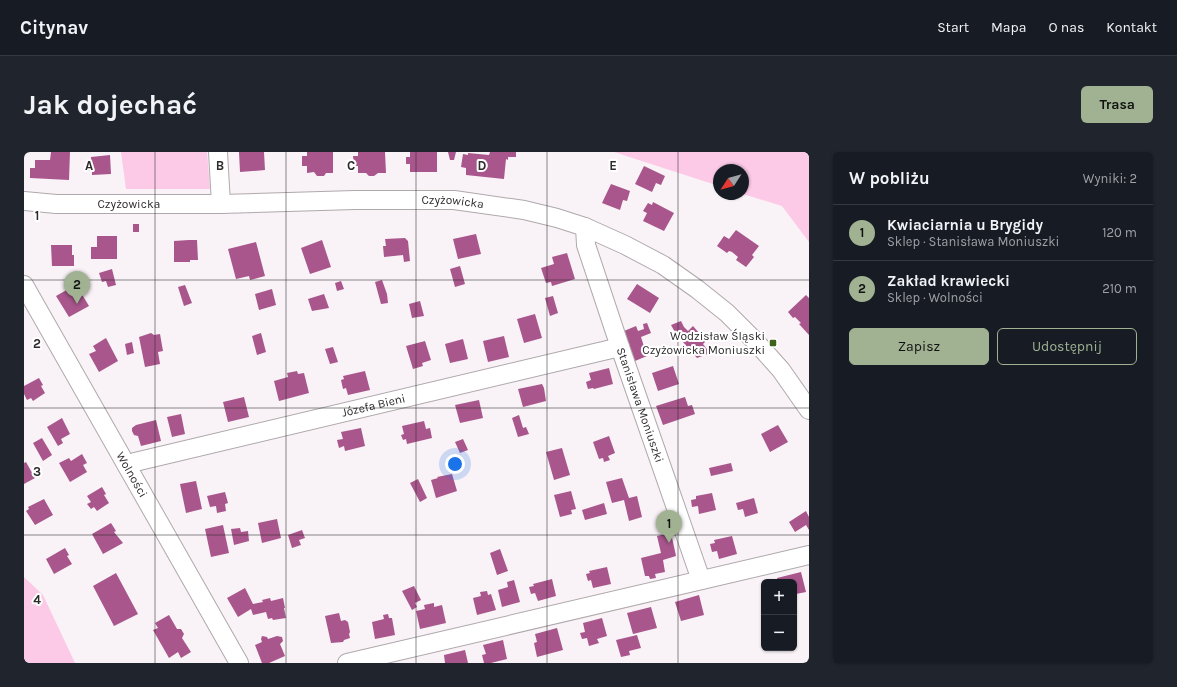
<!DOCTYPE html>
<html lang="pl">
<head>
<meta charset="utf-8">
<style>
	:root { --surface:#171b24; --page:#20242c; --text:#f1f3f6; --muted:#9ea1a6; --line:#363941; --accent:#a1b293 }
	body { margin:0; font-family:Karla,sans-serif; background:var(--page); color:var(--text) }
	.controls { position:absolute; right:12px; bottom:12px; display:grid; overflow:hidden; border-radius:6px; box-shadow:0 1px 3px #0004 }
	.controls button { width:36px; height:36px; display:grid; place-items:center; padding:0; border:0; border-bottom:1px solid var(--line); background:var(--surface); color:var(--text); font:20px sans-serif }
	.compass { position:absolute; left:689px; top:12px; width:36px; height:36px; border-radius:50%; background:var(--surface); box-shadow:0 1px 3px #0004; rotate:234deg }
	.you { position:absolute; left:431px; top:312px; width:14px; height:14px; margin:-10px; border:3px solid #fff; border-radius:50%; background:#1a73e8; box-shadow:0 0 0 6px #1a73e833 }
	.badge { display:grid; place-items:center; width:26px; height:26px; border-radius:50%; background:var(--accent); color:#111; font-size:13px; font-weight:700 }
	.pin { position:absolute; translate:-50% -33px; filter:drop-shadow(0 1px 2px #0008) }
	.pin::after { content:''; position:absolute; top:21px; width:14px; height:12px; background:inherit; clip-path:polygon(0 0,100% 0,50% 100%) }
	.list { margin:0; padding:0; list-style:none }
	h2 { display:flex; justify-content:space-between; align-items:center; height:52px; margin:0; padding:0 16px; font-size:17px }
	h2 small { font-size:13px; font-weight:400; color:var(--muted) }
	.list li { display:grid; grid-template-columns:26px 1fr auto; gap:12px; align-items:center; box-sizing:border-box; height:56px; padding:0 16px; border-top:1px solid var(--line) }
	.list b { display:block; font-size:15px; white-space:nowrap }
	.list p { margin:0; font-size:13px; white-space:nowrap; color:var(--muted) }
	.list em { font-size:13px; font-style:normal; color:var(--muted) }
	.actions { display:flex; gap:8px; padding:12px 16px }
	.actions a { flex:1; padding:9px 0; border:1px solid var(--accent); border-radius:6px; text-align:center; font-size:14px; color:var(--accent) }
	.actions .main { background:var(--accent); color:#111 }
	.map { position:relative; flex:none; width:785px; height:511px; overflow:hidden; border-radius:6px }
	header { display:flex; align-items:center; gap:24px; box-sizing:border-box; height:56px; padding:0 20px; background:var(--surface); border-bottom:1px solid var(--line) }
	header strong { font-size:19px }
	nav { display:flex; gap:22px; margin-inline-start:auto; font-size:14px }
	.intro { display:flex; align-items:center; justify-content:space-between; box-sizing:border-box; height:96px; padding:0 24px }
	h1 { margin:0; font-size:28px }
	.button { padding:10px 18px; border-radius:6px; background:var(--accent); color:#111; font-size:14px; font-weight:700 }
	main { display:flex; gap:24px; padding:0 24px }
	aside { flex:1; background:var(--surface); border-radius:6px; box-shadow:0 1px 3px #0004 }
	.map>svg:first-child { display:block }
</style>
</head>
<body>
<header>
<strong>Citynav</strong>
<nav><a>Start</a><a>Mapa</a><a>O nas</a><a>Kontakt</a></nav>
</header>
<div class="intro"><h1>Jak dojechać</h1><a class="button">Trasa</a></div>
<main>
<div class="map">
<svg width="785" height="511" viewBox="0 0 785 511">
	<rect width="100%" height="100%" fill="#f9f2f6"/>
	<path fill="#fcc9e7" d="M97,0H183L186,37H102Z
		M590,0H785V90L758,54L719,42V18H695V34Z
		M0,425L19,443L51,511H0Z"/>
	<path fill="#a8568c" d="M27,0H46L45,28L6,26V16H11V8H26Z
		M215,0H240L241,18L216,20Z
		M283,0H309V21H302L300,24H293L290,20L283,21V14H278V4H283Z
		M334,0H361L362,21H354L350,24H345L342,21H334V14H330L329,4H334Z
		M386,0H413V20H386V12H382V5H386Z
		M424,0H432L430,8H426Z
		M466,0H492V5H484V8L482,7L480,27L442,23V16L437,15L439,2L444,3V1L465,3Z
		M86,3L87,22L68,23V19H63V8L67,7V5Z
		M620,14L641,24L637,33L632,31L628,40L611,32Z
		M587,32L606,39L603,49L599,48L596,58L578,51Z
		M629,50L650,61L640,79L619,69L623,61L619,59L624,51L628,53Z
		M109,72H115V80H109Z
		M712,78L735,94L728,103L730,105L722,115L712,108L714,105L708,100L705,99L703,101L693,94L700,84L705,87Z
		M452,82L457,102L434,107L429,87Z
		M73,84H93V107H67V95H73Z
		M381,86L384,89L386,109L380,110L379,103L360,105L359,94H362L361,87Z
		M165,88H173L174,108H166V110H150V89Z
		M298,88L307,115L286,122L277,96Z
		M232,90L241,124L226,128L225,124L212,127L204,97Z
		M27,93H48V103H50V114H28Z
		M543,101L551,127L528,134L527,130L522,131L517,116L530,112L528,105Z
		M436,114L441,132L431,135L426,117Z
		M88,117L92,133L84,135L82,129L78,130L75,121Z
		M358,128L363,142L364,151L357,152L351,130Z
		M317,129L320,137L313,139L311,131Z
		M55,131L58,137L56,139L65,154L45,165L32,144Z
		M613,132L635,146L626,161L603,147Z
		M161,133L168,151L160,154L154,135Z
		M248,137L252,153L235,158L231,142Z
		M300,142L305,156L288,159L284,147Z
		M782,143L785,146V183L775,172L777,171L771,165L769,166L764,160Z
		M529,144L534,161L526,164L521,146Z
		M396,149L400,164L388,166L385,152Z
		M511,162L518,186L500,191L493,167Z
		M657,169L660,175L664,179L669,174L682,189L679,192L686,201L673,206L652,182L647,173Z
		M623,171L627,181L617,185L623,204L611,209L600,179L612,174L614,179L620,177L619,172Z
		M127,181L130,183L136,182L139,199L134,200L136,212L121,215L115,185Z
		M237,181L242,200L233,203L228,184Z
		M480,184L485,205L464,210L459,189Z
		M82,186L94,209L75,220L65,202L72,199L69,194Z
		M439,187L444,207L426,211L421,192Z
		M401,189L407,208L398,211L399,214L389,217L382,194Z
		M108,190L110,201L103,203L101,192Z
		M309,195L314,210L306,212L301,197Z
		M649,214L655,232L634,239L628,221Z
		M585,216L589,232L570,237L569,236L564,237L562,230L567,228L565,221Z
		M273,219L274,222L280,221L285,241L255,249L250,229L264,225L263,221Z
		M341,219L346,238L324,243L322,236L319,237L317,228L320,227L319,224Z
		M15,226L19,233L17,234L21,241L9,249L7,246L3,248L0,242V234Z
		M518,232L520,236L522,249L499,255L494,237Z
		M220,245L225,265L204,270L199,250Z
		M661,245L664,254L668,253L671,262L639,273L632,254Z
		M455,248L459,266L436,271L431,253Z
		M157,262L161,282L148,285L143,265Z
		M495,263L499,276L502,275L505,282L494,285L488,266Z
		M38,266L46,282L37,287L39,291L34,294L23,275Z
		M132,268L137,289L117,294L114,284L110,283L108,279V276L112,273Z
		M400,269L402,277L406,276L408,286L383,292L382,287L379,288L377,283L380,282L378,274Z
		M754,273L764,290L746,300L737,282Z
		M337,276L341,294L321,299L320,294L315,296L313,288L319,287L317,280Z
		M585,284L591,301L584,304L586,308L580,310L579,306L575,307L569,290Z
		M18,286L28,303L19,309L9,291Z
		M439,287L444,298L436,301L431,290Z
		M538,296L546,323L530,328L522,300Z
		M58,302L63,311L59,313L63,320L46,330L35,311L45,306L47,309Z
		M2,310L11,326L0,332V311Z
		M707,311L709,319L687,324L685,316Z
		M428,322L433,339L412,346L407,328L414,326L413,325Z
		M598,326L605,346L613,344L618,365L605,369L600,348L588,351L582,330Z
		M394,327L403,346L396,350L386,331Z
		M172,329L178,357L162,361L156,332Z
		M78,335L82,342L80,343L85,351L73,359L70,355L67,357L63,352L67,350L63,344Z
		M547,339L552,357L547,358L548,362L536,365L530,343Z
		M201,340L204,351L201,352L202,359L193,361L192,354L186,355L183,344Z
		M688,341L692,358L675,362L674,354L668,355L667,348L672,347V344Z
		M730,346L734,361L721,365L719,357L714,358L712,351Z
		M20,347L29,363L11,373L2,359L5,357L4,355Z
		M580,351L583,362L561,368L558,358Z
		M782,359L785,365V378L782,373L771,380L765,370Z
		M253,367L257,386L238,391L234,371Z
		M87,371L92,379L90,380L99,391L79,402L68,382Z
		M199,373L205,401L187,405L181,377Z
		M216,376L217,380L224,379L225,389L210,393L207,377Z
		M278,378L281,386L275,388L277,393L268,396L264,383Z
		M647,381L652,404L639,408L641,420L631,422L632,426L626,427L625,424H621L617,406L637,401L633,384Z
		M708,384L713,402L695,407L693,399L688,400L686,392L691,391L690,388Z
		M41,396L45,403L43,404L48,412L30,422L22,407Z
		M476,397L484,419L473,423L466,401Z
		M583,415L587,432L569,436L567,428L564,429L562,422L566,421L565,419Z
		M777,420L782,440L772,442L773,446H770V430H754L753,426Z
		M92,421L114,462L90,474L69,434Z
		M528,427L532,444L514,449L511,441L507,442L505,435L510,434L509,432Z
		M490,428L496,450L478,455L474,438L484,435L483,430Z
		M390,434L397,448L391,451L393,455L388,458L378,439Z
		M221,436L229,452L239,450L238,448L246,446L247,449L259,446L261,456H260L262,466L249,468L248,466L244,467L242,460L229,463L227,457L214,465L203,446Z
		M463,439L464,443L467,442L472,458L453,463L449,446L457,444L456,440Z
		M675,443L680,463L657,469L651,450Z
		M410,451V455L418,453L422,471L396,477L392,459L401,457L400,453Z
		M627,455L633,476L609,482L603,461Z
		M315,461L317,469L321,468L324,470L326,480L325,482L326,486L320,488L319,490L307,491L301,464Z
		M364,462L365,466H368L371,483L351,487L348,470L360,467L359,463Z
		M145,463L153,477H157L160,482L158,486L167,500L157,506L154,500L145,506L129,478L134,476L131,471Z
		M578,466L583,484L573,487L575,491L565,494L563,486L558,487L556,481L561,480L559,471Z
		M533,476L539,498L513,505L510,491L513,490L511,482Z
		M613,483L617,496L605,499L606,503L597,505L592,488Z
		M238,484L243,485L244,487L253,484L258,485L259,489L256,492L261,504L245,511H238L231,493L238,490L237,487Z
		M479,488L483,507L467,511H460L458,503L462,502L459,493Z
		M441,498L444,511H421L420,503Z"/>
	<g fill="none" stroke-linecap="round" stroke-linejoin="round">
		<defs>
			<g id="minor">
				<path d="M194,0L197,52"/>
				<path id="s1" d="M0,49L32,52H197L331,48H430L500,58L533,66L561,75L601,93L639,113L673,137L703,161L732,190L757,218L785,258"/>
				<path id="s2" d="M561,75L562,93L596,195L677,428"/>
				<path id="s3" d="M0,133L215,511"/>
				<path id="s4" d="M103,314L111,310L596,195"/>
				<path d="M323,511L785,403"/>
			</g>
		</defs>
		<use href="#minor" stroke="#afa9ac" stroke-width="20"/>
		<use href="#minor" stroke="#fff" stroke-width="18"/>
	</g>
	<path fill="none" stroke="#2e2b2d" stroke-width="1" stroke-opacity="0.55" d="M131,0V511M262,0V511M392,0V511M523,0V511M654,0V511M0,128H785M0,256H785M0,383H785"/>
	<rect fill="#3f621a" stroke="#fff" stroke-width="1.5" x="745" y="187" width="8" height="8" rx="2"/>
	<g text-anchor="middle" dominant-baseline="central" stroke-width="4" stroke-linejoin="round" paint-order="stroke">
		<g font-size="12" fill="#2e2b2d" stroke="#fff">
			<text stroke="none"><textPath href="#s1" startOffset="429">Czyżowicka</textPath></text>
			<text stroke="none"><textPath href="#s1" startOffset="105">Czyżowicka</textPath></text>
			<text stroke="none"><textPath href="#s2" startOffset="187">Stanisława Moniuszki</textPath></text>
			<text stroke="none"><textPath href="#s4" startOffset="254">Józefa Bieni</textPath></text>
			<text stroke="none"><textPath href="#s3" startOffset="218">Wolności</textPath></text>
		</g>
		<g font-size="12" fill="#2e2b2d" stroke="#fff" text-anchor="end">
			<text x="741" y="184">Wodzisław Śląski<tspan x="741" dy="14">Czyżowicka Moniuszki</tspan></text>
		</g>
	</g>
	<g font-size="13" text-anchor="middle" font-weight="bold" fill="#2e2b2d" stroke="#fff" stroke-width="4" stroke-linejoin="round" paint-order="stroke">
		<text x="65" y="18">A</text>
		<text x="196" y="18">B</text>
		<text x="327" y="18">C</text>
		<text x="458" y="18">D</text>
		<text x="589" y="18">E</text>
		<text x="13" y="68">1</text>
		<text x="13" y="196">2</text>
		<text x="13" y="324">3</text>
		<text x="13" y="452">4</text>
	</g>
</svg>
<div class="controls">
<button>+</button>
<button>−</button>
</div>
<svg class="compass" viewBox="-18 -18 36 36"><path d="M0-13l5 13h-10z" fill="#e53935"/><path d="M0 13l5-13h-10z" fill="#9ea1a6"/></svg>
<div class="you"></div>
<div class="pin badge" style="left:645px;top:391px">1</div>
<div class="pin badge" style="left:53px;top:152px">2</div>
</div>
<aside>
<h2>W pobliżu<small>Wyniki: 2</small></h2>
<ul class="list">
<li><span class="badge">1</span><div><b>Kwiaciarnia u Brygidy</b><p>Sklep · Stanisława Moniuszki</p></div><em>120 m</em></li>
<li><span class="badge">2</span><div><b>Zakład krawiecki</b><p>Sklep · Wolności</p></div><em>210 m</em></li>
</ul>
<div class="actions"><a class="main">Zapisz</a><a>Udostępnij</a></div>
</aside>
</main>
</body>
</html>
